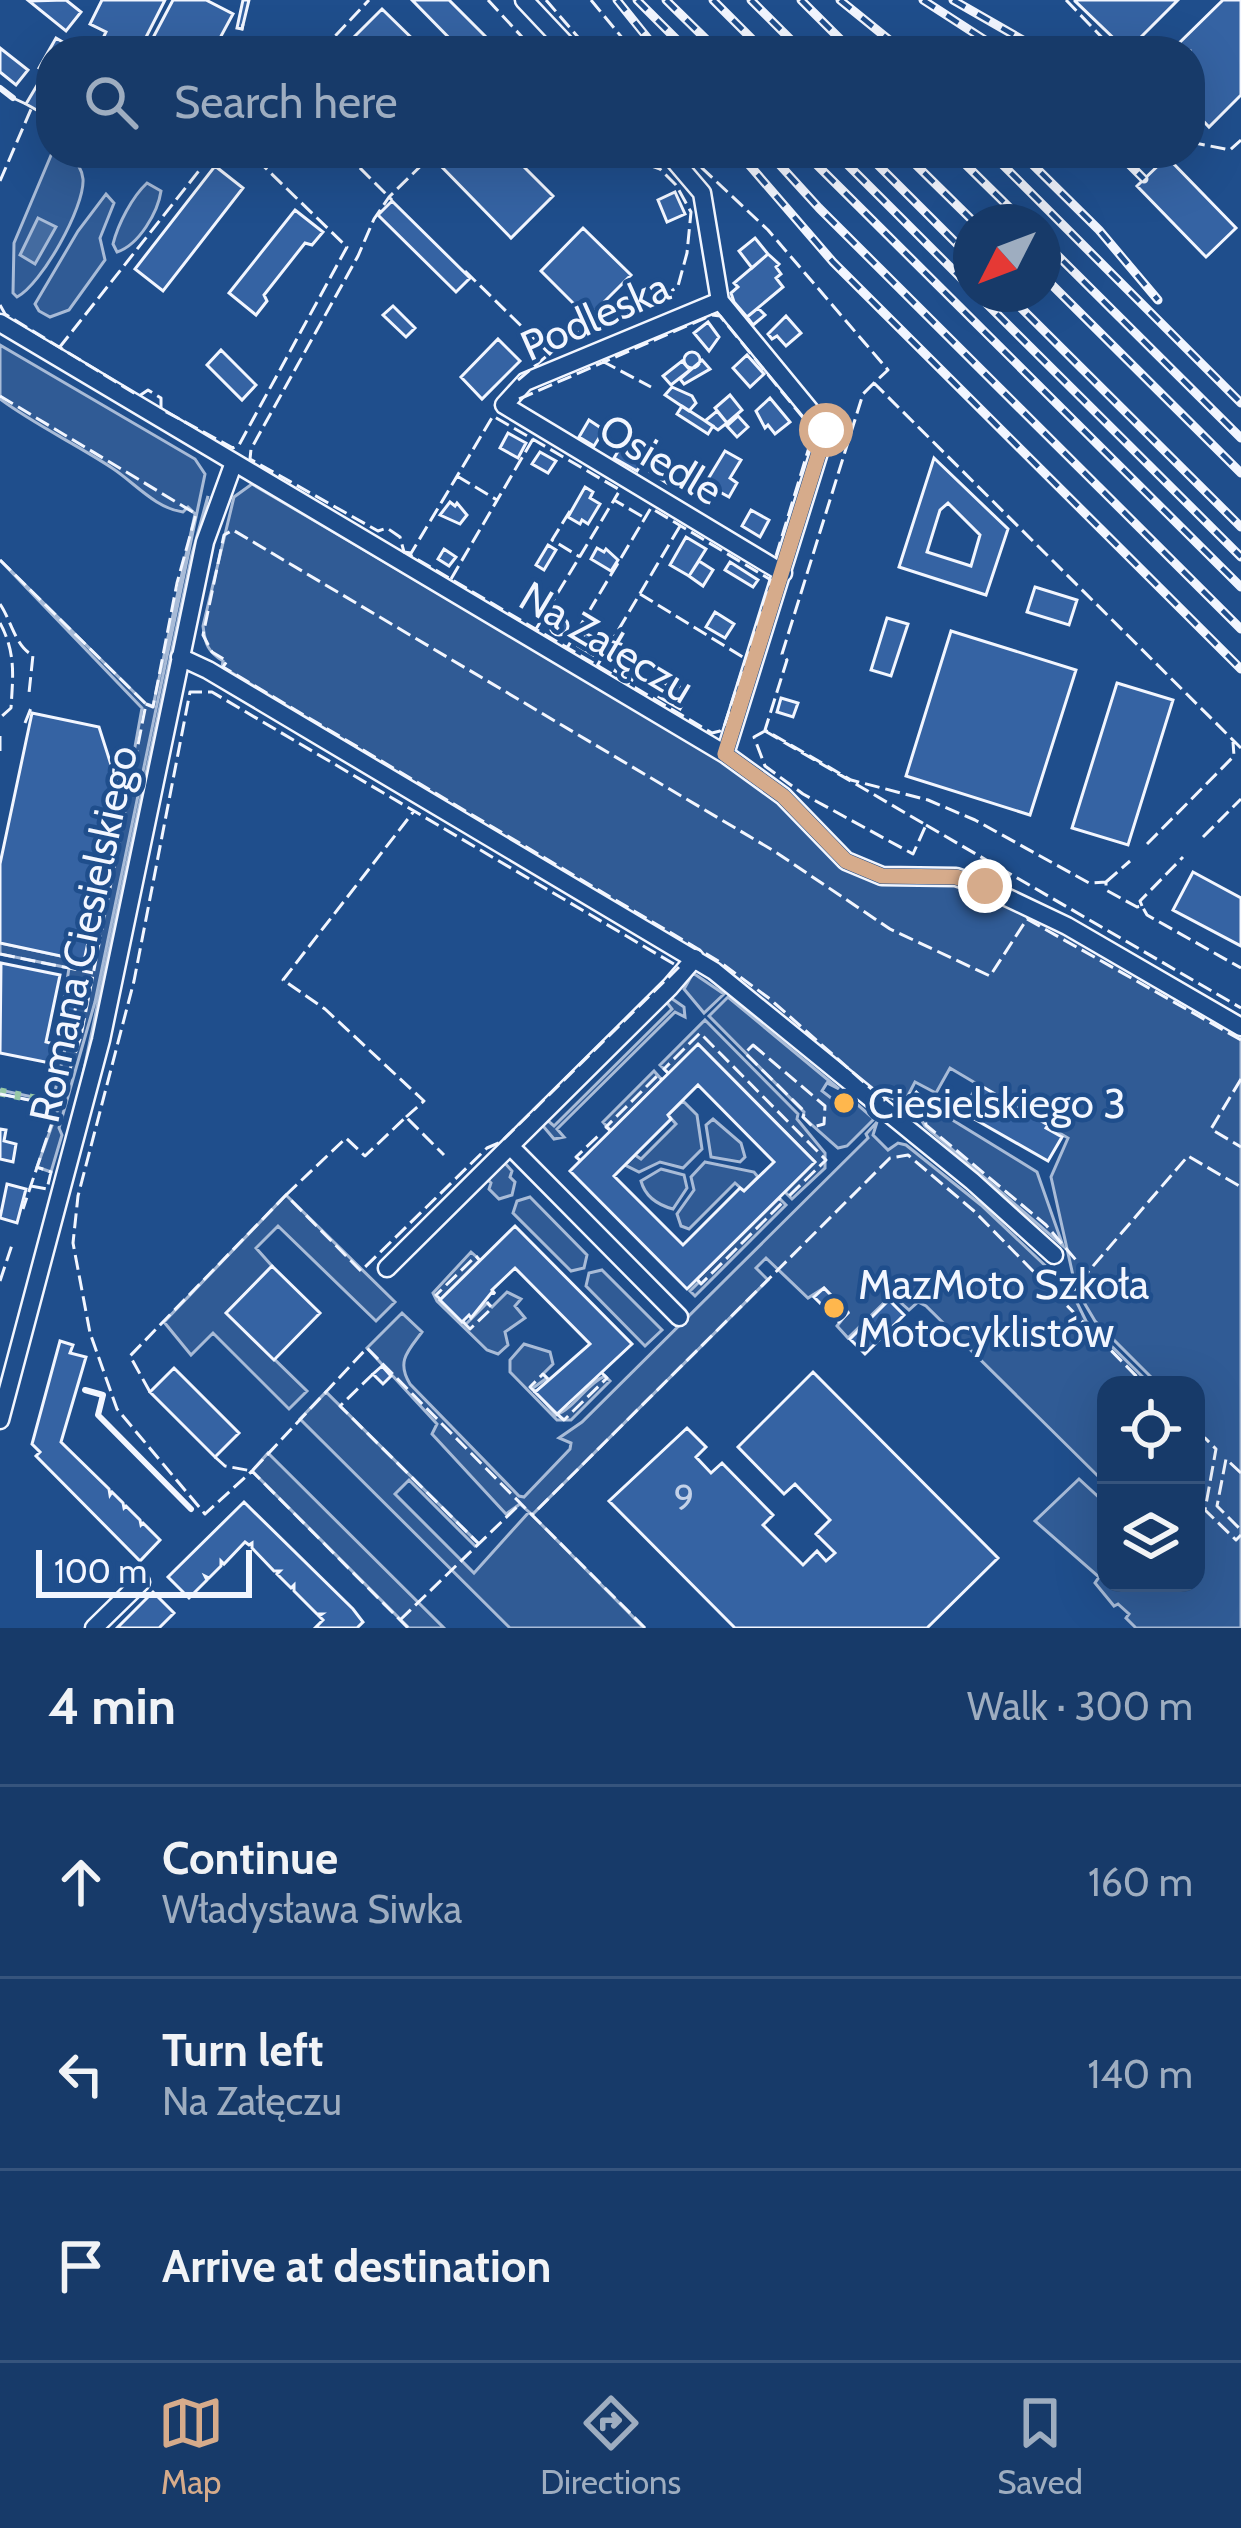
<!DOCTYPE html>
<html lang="en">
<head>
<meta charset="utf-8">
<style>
	:root { --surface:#173a69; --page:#20416f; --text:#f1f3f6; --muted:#9eadc0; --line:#36547d; --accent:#d6ab8b }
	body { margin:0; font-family:Cabin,sans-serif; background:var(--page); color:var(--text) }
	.controls { position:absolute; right:36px; bottom:36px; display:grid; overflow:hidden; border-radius:24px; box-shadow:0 12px 48px #0002 }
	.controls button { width:108px; height:108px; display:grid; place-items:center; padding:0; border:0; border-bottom:3px solid var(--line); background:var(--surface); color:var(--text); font:60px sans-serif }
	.compass { position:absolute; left:953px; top:204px; width:108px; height:108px; border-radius:50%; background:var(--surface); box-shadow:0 12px 48px #0002; rotate:228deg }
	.scale { position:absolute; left:36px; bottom:30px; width:216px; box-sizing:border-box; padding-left:12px; border:6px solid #f2f6ff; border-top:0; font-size:33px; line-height:42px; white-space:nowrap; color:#f2f6ff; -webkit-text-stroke:9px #1f4e8c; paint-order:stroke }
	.stop { position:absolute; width:36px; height:36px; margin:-27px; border:9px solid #d6ab8b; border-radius:50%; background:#fff }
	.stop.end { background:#d6ab8b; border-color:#fff; box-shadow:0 3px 12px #0008 }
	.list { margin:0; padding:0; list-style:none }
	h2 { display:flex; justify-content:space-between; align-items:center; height:156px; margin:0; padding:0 48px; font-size:51px }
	h2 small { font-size:39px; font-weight:400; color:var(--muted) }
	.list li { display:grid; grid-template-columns:78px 1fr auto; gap:36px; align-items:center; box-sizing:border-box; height:192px; padding:0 48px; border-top:3px solid var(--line) }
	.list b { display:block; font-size:45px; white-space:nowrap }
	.list p { margin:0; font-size:39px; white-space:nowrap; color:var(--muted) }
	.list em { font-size:39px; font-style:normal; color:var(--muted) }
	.icon { flex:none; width:66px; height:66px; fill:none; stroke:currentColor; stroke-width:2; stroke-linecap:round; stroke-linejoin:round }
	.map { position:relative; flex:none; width:1241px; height:1628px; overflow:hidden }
	.search { position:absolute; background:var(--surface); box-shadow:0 12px 48px #0002; left:36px; right:36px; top:36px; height:132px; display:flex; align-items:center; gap:30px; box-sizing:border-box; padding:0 42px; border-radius:48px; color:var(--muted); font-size:45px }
	.sheet { height:732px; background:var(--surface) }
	nav { display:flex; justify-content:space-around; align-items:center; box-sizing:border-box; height:168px; border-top:3px solid var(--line); background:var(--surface); font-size:33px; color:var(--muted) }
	nav a { display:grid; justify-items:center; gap:6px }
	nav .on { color:var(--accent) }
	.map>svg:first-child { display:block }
</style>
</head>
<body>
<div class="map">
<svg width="1241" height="1628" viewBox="0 0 1241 1628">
	<rect width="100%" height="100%" fill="#1f4e8c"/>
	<path fill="#305b95" stroke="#a8bbd7" stroke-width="3" d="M52,153H70C76,161 82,169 83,179C85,207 41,285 17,297L13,293L14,243Z
		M147,183L161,191C158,212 139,245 117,252L113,244C118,224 132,197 147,183Z
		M106,194L114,203L100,238L105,260L69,310L50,317L39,311L35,304L78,231Z
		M0,345L195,459L205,474L95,1002L59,1128L62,1135L51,1172L37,1167L59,1106L0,1094V1090L42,1099L45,1089L55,1091L77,998L65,994L69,968L0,954V943L84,961L120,793L127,791L142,708L0,560L146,704L153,706L195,514L188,507L183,512C155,508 135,483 112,468C76,444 35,425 0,399Z
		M252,484L720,759L786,809L840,864L965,883L1000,897L1241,1032V1628H1136L1126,1618L1129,1614L1118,1604L1114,1606L1095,1583L1099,1577L1035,1521L1079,1479L1106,1504V1583H1196V1438H1202L1196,1422V1385H1159L1095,1321L1076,1289L1051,1177L1068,1138L950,1068L936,1093L915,1082L904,1103L889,1097L885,1101L713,961L222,667L223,661C208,652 205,644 203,626L234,497Z
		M208,496L83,1074L192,554Z
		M693,973L724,994L704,1013L684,989Z
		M728,997L839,1089L827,1083L822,1091L849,1112L854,1106L842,1091L874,1119L847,1146L838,1148L803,1117L804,1112L709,1016Z
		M671,998L684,1007L685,1017L675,1012L557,1129L564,1137L554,1139L543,1126L546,1119L554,1126L672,1009L665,1000Z
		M705,1020L798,1114L797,1119L825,1153V1168L792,1199L785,1192L814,1161L699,1045L669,1074L660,1065Z
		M654,1071L662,1080L611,1131L603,1122Z
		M683,1101L697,1115L702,1149L683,1168L660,1162L639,1172L625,1165L635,1155L641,1159L676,1124L668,1115Z
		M928,1105L1037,1172L1063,1246L925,1126L922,1121Z
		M713,1119L741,1143L745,1157L740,1162L711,1157L706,1125Z
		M877,1122L873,1135L888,1150L898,1143L906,1145L981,1205L1051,1271L1065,1278L1086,1321L1151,1385H1106V1484L926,1306L918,1302L909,1310L892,1295L848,1338L837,1326L848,1312L824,1288L808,1298L766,1258L756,1268L768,1280L532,1515L644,1628H510L300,1419L326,1392L478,1543L475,1546L409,1480L395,1494L474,1573L529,1512L520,1504L506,1514L432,1434L437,1424L367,1348L402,1313L422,1332C408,1351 396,1361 410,1384L519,1496L524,1497L570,1449L571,1443L559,1438L582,1422L868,1138L866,1134Z
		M503,1161L512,1171L510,1177L515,1182L512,1195L499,1199L489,1189L491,1183L486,1178Z
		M705,1162L754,1172L758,1177L744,1191L735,1183L689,1229L681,1226L677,1214L694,1190L691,1177Z
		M661,1169L684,1175L687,1188L673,1209C658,1205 645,1196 641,1181Z
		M286,1195L395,1302L376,1321L278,1226L256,1248L272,1266L227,1313L307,1391L289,1409L213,1333L191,1355L164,1322Z
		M530,1197L587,1255L584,1268L571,1271L513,1213L517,1201Z
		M779,1198L786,1205L695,1296L690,1291L699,1282L697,1279Z
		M471,1252L480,1260L440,1300L466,1324L487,1303L492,1307L507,1292L521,1299L515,1306L525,1318L505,1332L508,1345L498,1354L487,1350L437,1301L433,1293Z
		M602,1270L662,1330L645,1346L586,1286L589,1273Z
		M524,1344L550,1352L553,1364L543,1374L547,1378L533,1388L556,1415C575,1408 587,1383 605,1376L610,1381L571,1420H557L510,1372V1360Z
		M268,1453L444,1628H409L252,1471Z"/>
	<path fill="#446ba0" stroke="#a8bbd7" stroke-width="3" d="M38,218L56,227L35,264L20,255Z"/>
	<path fill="#3563a3" stroke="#f2f6ff" stroke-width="3" fill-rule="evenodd" d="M66,0L81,12L66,31L29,1Z
		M102,0H165L139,51H97L106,32L90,24Z
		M173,0H206L233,14L213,51H146Z
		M243,0H249L242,29L237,28Z
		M412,0H449L492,43L484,51H462Z
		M1178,0L1127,51L1075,1V0Z
		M1223,0H1241V95L1209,127L1190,107V51H1171Z
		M382,9L425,51H346L343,48Z
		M56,38L78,51H51V75L39,68Z
		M0,48L28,70L16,85L0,72Z
		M39,82L51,89L49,117L26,104Z
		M130,153H160L153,165Z
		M446,153H510L553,196L511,238L437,162Z
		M1167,157L1236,228L1206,257L1137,186Z
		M215,166L243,188L163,291L135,269Z
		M675,192L685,214L667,222L658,200Z
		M392,201L470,278L456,292L378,215Z
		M295,210L323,232L312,245L305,243L264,295L267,301L256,315L229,293Z
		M583,228L631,275L588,318L541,271Z
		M755,238L768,254L752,268L739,251Z
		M768,254L779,264L776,267L781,274L776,278L783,287L747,317L734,302L731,293L738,287L734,283Z
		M393,306L415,328L406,337L383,315Z
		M758,308L765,315L753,325L747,317Z
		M786,316L801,333L786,346L777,336L772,339L768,334Z
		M708,322L719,337L709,351L694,333Z
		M498,339L520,361L482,399L461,377Z
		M221,350L256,385L242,400L207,365Z
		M684 360a8 8 0 1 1 16 0a8 8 0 1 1-16 0Z
		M747,355L764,374L750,387L733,368Z
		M702,360L710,369L684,384L680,379Z
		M682,361L690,370L671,385L663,376Z
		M672,387L692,396L696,403L689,411L665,395Z
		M730,395L742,410L727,423L715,408Z
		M770,398L790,422L775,434L768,425L765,428L756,411Z
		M682,406L713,426L708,434L677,414Z
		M717,411L727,423L718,430L705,421Z
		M738,416L748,427L737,437L727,426Z
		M589,420L604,430L594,446L579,437Z
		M508,433L526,443L518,458L500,448Z
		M625,440L641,445L639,448L647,453L637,471L614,458Z
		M725,451L741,460L730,478L737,483L729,497L705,484Z
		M540,452L556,461L548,473L532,464Z
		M660,455L677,465L667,483L650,472Z
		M934,458L1008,529L986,595L899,567ZM948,503L980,535L971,566L927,552L940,510Z
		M585,487L593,492L590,498L600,504L588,524L582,520L580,524L568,517Z
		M450,502L455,506L457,503L467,515L460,524L440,515Z
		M751,510L769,520L760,537L742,526Z
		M686,537L706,549L689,576L670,565Z
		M548,545L556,550L544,570L536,565Z
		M597,548L604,552L606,549L618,560L611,571L591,559Z
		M444,549L456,557L449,566L438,559Z
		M699,561L713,570L703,586L689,576Z
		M730,562L758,580L753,587L725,570Z
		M1035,587L1077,600L1069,625L1027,612Z
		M715,612L734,624L725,638L706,627Z
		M550 626a9 9 0 1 1 18 0a9 9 0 1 1-18 0Z
		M887,618L908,624L891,676L871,670Z
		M951,631L1076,670L1030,815L906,776Z
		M585,633L601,641L593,655L578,646Z
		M624,655L642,660L632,680L615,671Z
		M668,680L689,692L680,709L659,697Z
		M1117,683L1173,700L1128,845L1072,828Z
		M781,698L798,703L793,717L777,712Z
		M32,713L99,727L120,793L84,961L0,943V864Z
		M1193,872L1241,898V946L1173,910Z
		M1,963L60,975L46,1042L54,1044L50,1063L0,1053Z
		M65,994L78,997L73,1019L60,1016Z
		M698,1044L815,1162L687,1289L570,1171ZM698,1085L774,1162L744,1191L740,1188L683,1245L614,1176L671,1119L668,1115Z
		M978,1084L1048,1125L1046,1128L1062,1137L1048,1161L962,1112Z
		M0,1129L6,1130L4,1141L16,1144L13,1162L0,1159Z
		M7,1184L26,1189L17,1223L0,1218Z
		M515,1226L632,1344L557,1414L535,1392L590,1344L515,1268L492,1290L495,1294L492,1292L471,1318L469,1315L462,1322L440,1300Z
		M272,1266L320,1313L274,1360L226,1313Z
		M824,1288L848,1313L839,1322L814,1297Z
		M889,1300L904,1315L865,1354L850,1339Z
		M60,1341L73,1345L70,1353L86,1357L61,1442L109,1489L110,1495L112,1492L123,1503L124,1508L126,1506L140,1520L141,1525L143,1523L160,1540L140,1561L36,1456L40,1452L32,1444Z
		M382,1366L391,1376L383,1384L373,1374Z
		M174,1368L239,1433L215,1457L150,1392Z
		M813,1372L998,1558L927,1628H735L609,1501L687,1428L706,1447L696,1457L711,1473L722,1463L773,1515L763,1525L803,1565L817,1551L826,1561L835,1553L816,1534L830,1520L795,1484L784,1494L738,1447Z
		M244,1502L353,1609L363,1622L357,1628H315L323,1620L319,1616L322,1614H317L294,1591V1585L291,1588L277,1574L280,1571H274L252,1548V1543L249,1545L245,1542L224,1564L221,1561V1566L209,1578L205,1576L207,1580L189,1598L168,1577Z
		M153,1592L174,1613L159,1628H117Z"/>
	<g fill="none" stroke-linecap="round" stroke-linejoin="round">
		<defs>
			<path id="minor" d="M524,0L572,51
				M668,153L702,193L720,301L826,430L725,754
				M720,301L525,382L504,405L783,573
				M0,323L725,754L783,796L846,861L882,876L956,877L985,887L1067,926L1241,1027
				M180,657L208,670L714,971L972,1181L1054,1255
				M510,1146L679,1317
				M387,1268L670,987L695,958
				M0,1420L101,1040L205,542L233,465
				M94,1628L141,1582"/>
		</defs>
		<use href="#minor" stroke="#f2f6ff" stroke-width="21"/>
		<use href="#minor" stroke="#1f4e8c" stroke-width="16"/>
		<defs>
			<path id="rail" d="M617,0L658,51
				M637,0L688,51
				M666,0L718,51
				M713,0L764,51
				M751,0L802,51
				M801,0L852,51
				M840,0L903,51
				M923,0L1002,51
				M953,0L1042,51
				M739,153L833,262L1241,669
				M769,153L819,208L1241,629
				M805,153L1241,587
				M836,153L971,288
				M866,153L971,258
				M904,153L974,222
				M954,153L1024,222
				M991,153L1241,403
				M1021,153L1099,230L1158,300
				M1118,153L1144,179
				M1153,153L1162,162
				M1043,241L1241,438
				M1043,276L1241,473
				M977,294L1241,557
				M1007,294L1241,527"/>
		</defs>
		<use href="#rail" stroke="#f2f6ff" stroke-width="9"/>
		<use href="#rail" stroke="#1f4e8c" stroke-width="4.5" stroke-dasharray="14" stroke-linecap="butt"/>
		<path stroke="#97c8a6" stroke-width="9" stroke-dasharray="6 9" stroke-linecap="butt" d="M0,1092L45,1101L46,1093"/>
		<path stroke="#f2f6ff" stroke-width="3" stroke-dasharray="15 6" stroke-linecap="butt" d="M488,0L535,51
			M546,0L590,51
			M591,0L633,51
			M1066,0L1115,51
			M238,51L243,24
			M321,51L369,0
			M13,98L26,104
			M1190,142L1230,150L1241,140
			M345,153L392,200
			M686,153L768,230L888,370L874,383L1241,748
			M0,181L32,107
			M465,271L551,355
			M0,305L5,314L139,396L148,390L161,398V409L233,448L239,445L347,247L250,153
			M59,348L213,153
			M602,361L651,387
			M518,380L572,335L660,300L678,286L687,253L691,212L676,185L660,169L646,164L635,153
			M874,383L863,394L782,654L787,660L765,730L851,780L928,800L975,820L1089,883L1106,882V890L1137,907L1142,906L1147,915L1241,968
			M0,396L196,514L177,583L153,707L146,704
			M519,399L712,315L720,316L814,431L776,556
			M457,476L497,500
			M570,511L552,540L580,557
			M411,553L404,552L400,537L387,528L378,531L250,459L251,449L358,256L374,219L389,197L434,153
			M0,560L146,704L81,1036L23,1209
			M451,579L533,439
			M640,594L746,659
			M0,604C11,620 16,648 33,655L29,693
			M0,623C16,653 13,675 11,708L0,718
			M536,629L614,500L645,518
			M567,648L651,508L771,580L725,724L720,731L712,733L410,555L493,416L620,490L614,500
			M597,666L680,526
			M25,723L31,708
			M765,731L926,825L913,854L803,794L765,766L754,737Z
			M0,736V753
			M926,825L1241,1008
			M1203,837L1241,799
			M1147,844L1234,756L1233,742
			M1106,882L1130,861
			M1142,906L1140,901L1183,857
			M0,954L93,973
			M1241,1040L1027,919L990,976L890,929L774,851L233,530L224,535L203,635L212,652L227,661L223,667L720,962L770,999L884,1100L889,1094L896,1101H903L914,1090L933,1108L925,1117L926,1125L1046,1225L1087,1273L1188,1156L1241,1187
			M753,1045L825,1106L824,1124L813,1127L803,1117L805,1112L745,1053Z
			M669,1074L664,1069L700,1033L826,1160L789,1196L785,1192
			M1241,1079L1211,1129L1241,1147
			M0,1094L59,1106
			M406,1117L424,1101L325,1009L283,980L414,811
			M611,1131L606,1127L658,1075L662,1080
			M581,1161L576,1157L598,1136L602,1140
			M31,1186L47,1189L51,1172L37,1167
			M286,1195L346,1138L365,1156L406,1117L444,1155
			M697,1279L701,1284L783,1202L779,1198
			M0,1281L12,1245
			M1071,1293L1087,1273
			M441,1300L436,1295L476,1256L480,1261
			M463,1322L470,1329L492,1308L487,1302
			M373,1374L340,1406L478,1543
			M150,1392L130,1356L286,1195L361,1271L487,1148L501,1142L679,967L212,692H190L134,981L78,1196L73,1243L90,1333L117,1409L205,1514L252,1471L408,1628
			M535,1392L530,1387L543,1374L548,1379
			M557,1414L564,1420L607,1378L601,1372
			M1196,1440L1205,1438L1216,1449L1205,1510L1236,1540L1241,1535
			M215,1457L225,1466L252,1471L367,1348L532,1515
			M1241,1473L1226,1459L1217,1506L1241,1530
			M400,1620L520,1504
			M645,1628L532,1515L890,1158L908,1155L974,1211L1145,1385"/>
		<path stroke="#f2f6ff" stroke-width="6" d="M0,88L13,98
			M85,1390L103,1395L98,1415L191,1509"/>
	</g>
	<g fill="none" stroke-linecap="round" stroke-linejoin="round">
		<path stroke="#d6ab8b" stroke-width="15" d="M826,430L725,754L783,796L846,861L882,876L956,877L985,886"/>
	</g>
	<g fill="#ffb74d" stroke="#1f4e8c" stroke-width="4.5">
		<circle cx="844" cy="1103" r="12"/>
		<circle cx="834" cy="1308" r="12"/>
	</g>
	<g text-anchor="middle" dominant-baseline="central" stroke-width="9" stroke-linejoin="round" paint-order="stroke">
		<g font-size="36" fill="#c3d1e8">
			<text x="684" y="1497">9</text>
		</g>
		<g font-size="42" fill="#f2f6ff" stroke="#1f4e8c">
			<text transform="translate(595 316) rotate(-24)">Podleska</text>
			<text transform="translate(661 459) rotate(31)">Osiedle</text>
			<text transform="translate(607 642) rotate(31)">Na Załęczu</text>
			<text transform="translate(83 934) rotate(-78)">Romana Ciesielskiego</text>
		</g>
		<g font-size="42" fill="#f2f6ff" stroke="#1f4e8c" text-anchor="start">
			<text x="868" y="1103">Ciesielskiego 3</text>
			<text x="858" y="1284">MazMoto Szkoła<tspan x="858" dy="48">Motocyklistów</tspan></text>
		</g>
	</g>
</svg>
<div class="controls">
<button><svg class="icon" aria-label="locate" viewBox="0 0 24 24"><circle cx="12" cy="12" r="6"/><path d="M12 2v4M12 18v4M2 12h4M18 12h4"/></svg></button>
<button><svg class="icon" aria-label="layers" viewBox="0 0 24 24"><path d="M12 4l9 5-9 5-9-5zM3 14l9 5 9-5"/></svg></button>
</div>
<svg class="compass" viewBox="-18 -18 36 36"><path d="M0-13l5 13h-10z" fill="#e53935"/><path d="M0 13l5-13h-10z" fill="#9eadc0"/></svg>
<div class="scale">100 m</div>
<div class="stop" style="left:826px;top:430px"></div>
<div class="stop end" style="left:985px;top:886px"></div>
<div class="search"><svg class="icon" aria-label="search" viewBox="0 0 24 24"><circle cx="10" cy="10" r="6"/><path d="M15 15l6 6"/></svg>Search here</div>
</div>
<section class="sheet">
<h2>4 min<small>Walk · 300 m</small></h2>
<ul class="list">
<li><svg class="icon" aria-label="ahead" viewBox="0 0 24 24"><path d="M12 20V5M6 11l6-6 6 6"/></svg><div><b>Continue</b><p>Władysława Siwka</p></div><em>160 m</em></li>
<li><svg class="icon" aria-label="left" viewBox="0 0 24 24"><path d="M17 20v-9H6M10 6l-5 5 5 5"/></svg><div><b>Turn left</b><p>Na Załęczu</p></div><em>140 m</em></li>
<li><svg class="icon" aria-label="arrive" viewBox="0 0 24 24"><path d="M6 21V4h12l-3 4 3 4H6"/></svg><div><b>Arrive at destination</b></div></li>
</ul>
</section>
<nav>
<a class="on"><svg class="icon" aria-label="map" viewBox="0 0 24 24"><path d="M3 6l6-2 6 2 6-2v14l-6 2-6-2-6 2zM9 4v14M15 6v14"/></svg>Map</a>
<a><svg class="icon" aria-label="directions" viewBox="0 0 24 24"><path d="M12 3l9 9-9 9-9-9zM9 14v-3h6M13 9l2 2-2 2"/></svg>Directions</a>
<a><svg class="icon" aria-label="saved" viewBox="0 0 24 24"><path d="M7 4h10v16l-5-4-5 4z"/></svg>Saved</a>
</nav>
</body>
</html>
